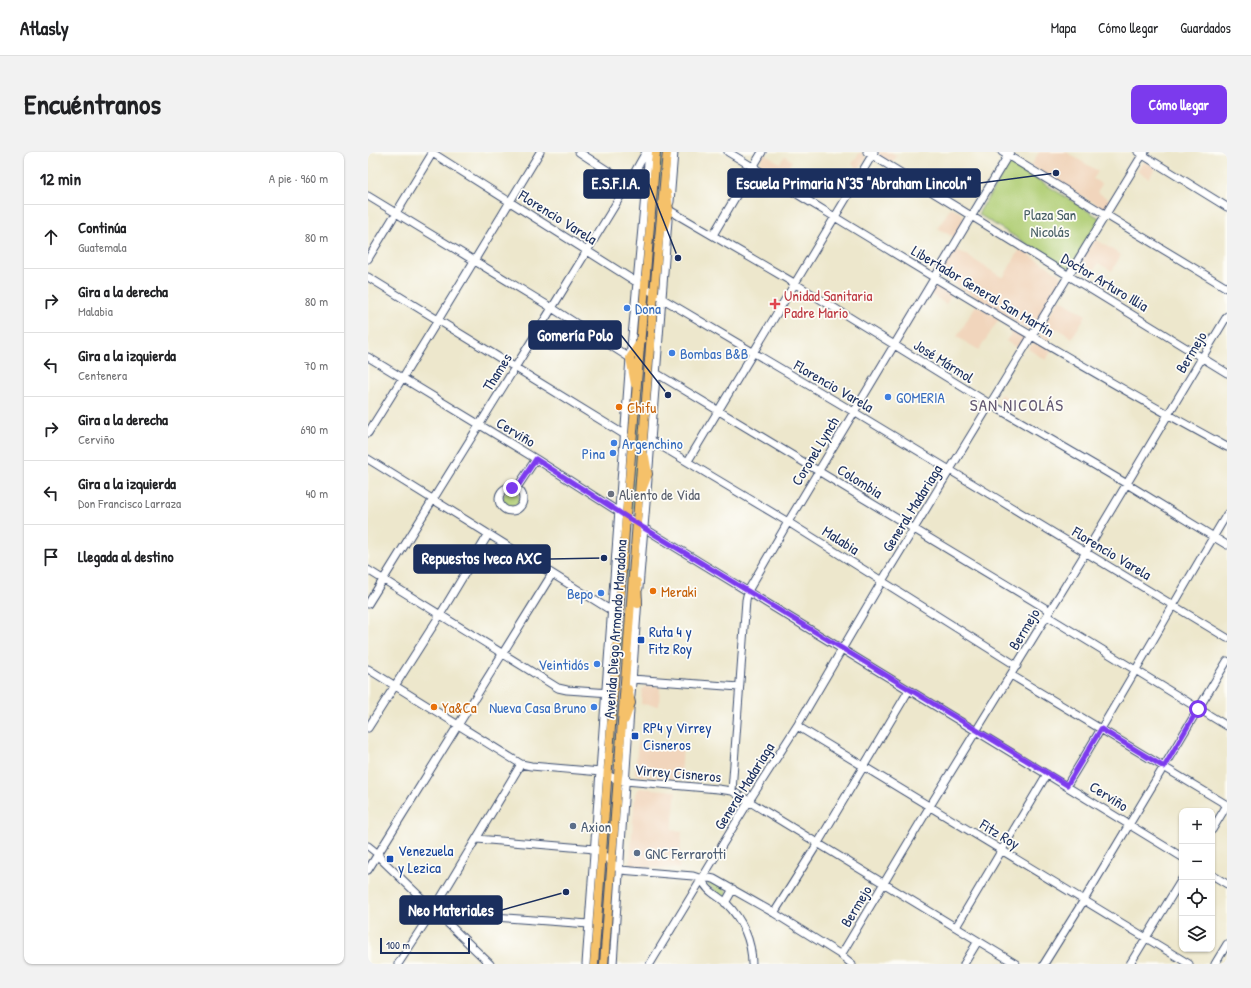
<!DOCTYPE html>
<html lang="es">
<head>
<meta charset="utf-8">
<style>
	:root { --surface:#fff; --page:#f2f2f2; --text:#202124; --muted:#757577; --line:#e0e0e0; --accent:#7c3aed }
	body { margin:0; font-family:"Patrick Hand",sans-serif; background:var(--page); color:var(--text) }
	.controls { position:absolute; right:12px; bottom:12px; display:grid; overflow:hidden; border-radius:8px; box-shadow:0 1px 3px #0004 }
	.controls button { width:36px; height:36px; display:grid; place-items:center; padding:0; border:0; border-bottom:1px solid var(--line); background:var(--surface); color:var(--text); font:20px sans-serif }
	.scale { position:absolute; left:12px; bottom:10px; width:90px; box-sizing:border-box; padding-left:4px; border:2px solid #1b2f5e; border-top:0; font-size:11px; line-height:14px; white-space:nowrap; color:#1b2f5e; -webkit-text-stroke:3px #fdfcf7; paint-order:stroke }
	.stop { position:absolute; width:12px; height:12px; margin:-9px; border:3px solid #7c3aed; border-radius:50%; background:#fff }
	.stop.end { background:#7c3aed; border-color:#fff; box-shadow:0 1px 4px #0008 }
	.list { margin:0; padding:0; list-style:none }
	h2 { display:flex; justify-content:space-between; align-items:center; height:52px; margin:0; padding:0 16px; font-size:17px }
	h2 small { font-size:13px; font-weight:400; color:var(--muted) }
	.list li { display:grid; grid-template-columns:26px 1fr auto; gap:12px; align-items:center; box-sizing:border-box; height:64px; padding:0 16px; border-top:1px solid var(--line) }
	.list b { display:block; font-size:15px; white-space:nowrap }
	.list p { margin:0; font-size:13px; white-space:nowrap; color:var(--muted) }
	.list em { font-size:13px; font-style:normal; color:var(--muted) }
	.icon { flex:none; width:22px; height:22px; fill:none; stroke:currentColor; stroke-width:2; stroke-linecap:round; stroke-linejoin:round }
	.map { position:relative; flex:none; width:859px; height:812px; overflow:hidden; border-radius:8px }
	header { display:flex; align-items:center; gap:24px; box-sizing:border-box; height:56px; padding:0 20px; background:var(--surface); border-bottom:1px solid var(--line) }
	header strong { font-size:19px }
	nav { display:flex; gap:22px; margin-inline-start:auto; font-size:14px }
	.intro { display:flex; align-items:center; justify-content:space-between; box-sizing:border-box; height:96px; padding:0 24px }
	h1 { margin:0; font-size:28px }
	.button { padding:10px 18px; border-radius:8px; background:var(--accent); color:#fff; font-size:14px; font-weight:700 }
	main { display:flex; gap:24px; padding:0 24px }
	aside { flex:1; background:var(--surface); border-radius:8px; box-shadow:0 1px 3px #0004 }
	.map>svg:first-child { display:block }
</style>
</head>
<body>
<header>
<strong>Atlasly</strong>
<nav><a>Mapa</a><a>Cómo llegar</a><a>Guardados</a></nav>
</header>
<div class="intro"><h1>Encuéntranos</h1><a class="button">Cómo llegar</a></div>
<main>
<aside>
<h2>12 min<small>A pie · 960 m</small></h2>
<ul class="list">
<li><svg class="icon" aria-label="ahead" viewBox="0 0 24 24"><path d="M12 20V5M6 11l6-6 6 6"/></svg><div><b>Continúa</b><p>Guatemala</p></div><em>80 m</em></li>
<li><svg class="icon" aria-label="right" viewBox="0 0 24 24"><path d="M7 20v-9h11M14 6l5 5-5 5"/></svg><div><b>Gira a la derecha</b><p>Malabia</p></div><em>80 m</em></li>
<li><svg class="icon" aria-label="left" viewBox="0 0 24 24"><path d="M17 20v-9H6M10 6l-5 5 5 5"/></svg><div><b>Gira a la izquierda</b><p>Centenera</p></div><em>70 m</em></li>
<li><svg class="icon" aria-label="right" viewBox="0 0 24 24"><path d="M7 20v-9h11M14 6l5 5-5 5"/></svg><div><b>Gira a la derecha</b><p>Cerviño</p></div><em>690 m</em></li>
<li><svg class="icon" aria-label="left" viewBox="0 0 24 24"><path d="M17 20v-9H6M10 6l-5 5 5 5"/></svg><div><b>Gira a la izquierda</b><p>Don Francisco Larraza</p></div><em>40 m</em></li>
<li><svg class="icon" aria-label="arrive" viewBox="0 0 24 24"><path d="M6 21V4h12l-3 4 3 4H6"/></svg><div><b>Llegada al destino</b></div></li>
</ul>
</aside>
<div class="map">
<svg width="859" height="812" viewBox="0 0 859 812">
	<rect width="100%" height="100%" fill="#fdfcf7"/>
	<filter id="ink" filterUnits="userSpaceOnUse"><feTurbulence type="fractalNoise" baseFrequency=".025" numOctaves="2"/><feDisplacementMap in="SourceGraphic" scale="8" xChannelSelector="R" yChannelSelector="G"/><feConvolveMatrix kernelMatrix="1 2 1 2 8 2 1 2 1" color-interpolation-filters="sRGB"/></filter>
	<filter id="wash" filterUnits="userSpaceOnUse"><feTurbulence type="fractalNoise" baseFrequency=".012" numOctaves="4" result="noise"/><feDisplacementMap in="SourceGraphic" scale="16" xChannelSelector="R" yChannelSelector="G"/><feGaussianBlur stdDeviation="0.9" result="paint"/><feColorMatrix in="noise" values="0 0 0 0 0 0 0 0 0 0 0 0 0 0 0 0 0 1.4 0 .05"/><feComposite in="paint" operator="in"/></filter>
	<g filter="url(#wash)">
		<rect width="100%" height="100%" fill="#ede7cc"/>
		<path fill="#f1d5bc" d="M492,0L496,2L498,7L491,17L484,12Z
			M510,0H523L529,4L524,12L511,4Z
			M671,0H698L730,19L725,27L734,32L729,40L744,49L738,57H736L663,14Z
			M396,2L412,11L417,4L424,9L412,28L392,14L391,11Z
			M775,10L780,11L788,15L781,26L769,19Z
			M583,55L594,62L596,66V69L586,86L570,76Z
			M727,87L753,103L744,119L730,111L726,118L713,110Z
			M587,96L635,126L652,97L692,122L695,129L663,178L658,177L573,124V121Z
			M569,131L585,140L578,152L560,141L565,132Z
			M691,147L718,163L704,186L689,176L680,190L673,186L671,182Z
			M608,153L631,167L611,198L589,185Z
			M646,177L655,183L658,188L652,198L638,189Z
			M667,191L684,198L678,208L660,197L663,193Z
			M633,242L646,250L641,258L630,251V247Z
			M278,534L292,535L291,554L273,552L274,537Z
			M270,589L315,592L313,628L271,624L267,621Z
			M272,636L308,639L304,678L314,679L311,717L265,714L262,711L267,641Z"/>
		<path fill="#b0ce74" stroke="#667e69" d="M292,0H295L285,125L283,128L282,125Z
			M642,10L733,67L701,118L610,62Z
			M280,146L282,150L266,356L264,358L263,355L279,149Z
			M135 347a8 8 0 1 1 16 0a8 8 0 1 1-16 0Z
			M263,378V383L245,615L242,613L261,381Z
			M243,633H245L241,693L239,695L238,693Z
			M239,713L240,717L233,812H230L237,717Z
			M342,729H345L360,740L356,746L339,732Z"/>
	</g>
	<g filter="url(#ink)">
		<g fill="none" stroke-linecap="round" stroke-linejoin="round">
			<defs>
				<path id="minor" d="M63,0L295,147L486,260L859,486
					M211,0L277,43
					M360,0C525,100 689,203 859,295
					M499,0L859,221
					M634,0L859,136
					M770,0L859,55
					M0,44L184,156L262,206
					M302,50L306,0
					M301,58L426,131L622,252L759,332L859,393
					M345,83L394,0
					M0,107L65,0
					M0,125L257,283
					M0,205L168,307L276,376L814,705
					M288,221L682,459
					M0,281C59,188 115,94 172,0
					M283,288L420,370L649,514
					M0,307L244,459
					M320,309L506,0
					M281,315L300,68
					M131 347a12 12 0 1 1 24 0a12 12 0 1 1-24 0Z
					M148,337L168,307
					M0,418L190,536L199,538L242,541
					M271,436L280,327
					M0,452L184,156L260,32L278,0
					M679,464L859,574
					M0,517L153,612L163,614L233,620L250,628L257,629L350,637L364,639L648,812
					M643,523L859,653
					M264,527L371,535
					M263,544L270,447
					M429,574L821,812
					M0,576L72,463L120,383
					M699,633C754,544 805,452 859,362
					M364,639L378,448L380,439L420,370L642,0
					M844,678L859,653
					M109,687L227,697C236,702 243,711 252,718L325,724L334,727L341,726L346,727L406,761L473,803L484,812
					M0,694L10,702L13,707L122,812
					M0,718L184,422
					M844,723L859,732
					M334,727C338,739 349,743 358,751C374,767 384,789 384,812
					M357,751L365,737
					M70,761L221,772
					M406,761L450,691L541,538
					M588,775L679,622
					M473,803L562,654L718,400L859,164
					M30,812L66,757L153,612
					M218,812L262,206L281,0
					M245,812L262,558
					M282,812L381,649L429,574L514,429L771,8L777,0
					M596,812L610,789
					M676,812L716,748L859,509
					M762,812L814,727
					M847,812L859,792"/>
				<path id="major" d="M296,75L301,58L299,41
					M267,232L262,206L273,189
					M274,338L280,322L277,305
					M269,430L270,452
					M257,568L263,551L260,537
					M226,812L258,364L288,0
					M236,812L286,141L299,0"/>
			</defs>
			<use href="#minor" stroke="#3a4b6e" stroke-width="9"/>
			<use href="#major" stroke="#3a4b6e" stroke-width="10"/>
			<use href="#minor" stroke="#fff" stroke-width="7"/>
			<use href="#major" stroke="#f5c16b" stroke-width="8"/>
		</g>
	</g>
	<g fill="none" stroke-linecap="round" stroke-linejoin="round" filter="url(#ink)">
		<path stroke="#7c3aed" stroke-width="5" d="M144,336L148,337L168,307L276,376L699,633L733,577L796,615L830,557"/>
	</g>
	<path fill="#e0444e" stroke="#fdfcf7" stroke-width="1.5" d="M405 146h4v4h4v4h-4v4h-4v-4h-4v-4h4z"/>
	<g fill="#3f7fe0" stroke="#fdfcf7" stroke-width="1.5">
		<circle cx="259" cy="156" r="4"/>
		<circle cx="304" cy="201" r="4"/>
		<circle cx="520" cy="245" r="4"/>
		<circle cx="246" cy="291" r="4"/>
		<circle cx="245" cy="301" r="4"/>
		<circle cx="233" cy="441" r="4"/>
		<circle cx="229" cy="512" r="4"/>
		<circle cx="226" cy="555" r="4"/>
	</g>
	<g fill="#e8710a" stroke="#fdfcf7" stroke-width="1.5">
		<circle cx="251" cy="255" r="4"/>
		<circle cx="285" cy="439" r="4"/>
		<circle cx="66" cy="555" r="4"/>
	</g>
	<circle fill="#6b7280" stroke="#fdfcf7" stroke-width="1.5" cx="243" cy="342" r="4"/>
	<g fill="#1a4fb4" stroke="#fdfcf7" stroke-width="1.5">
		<rect x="269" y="484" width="8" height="8" rx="2"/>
		<rect x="263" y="580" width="8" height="8" rx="2"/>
		<rect x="18" y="703" width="8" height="8" rx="2"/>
	</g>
	<g fill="#5c6f8a" stroke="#fdfcf7" stroke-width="1.5">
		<circle cx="205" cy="674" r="4"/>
		<circle cx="269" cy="701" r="4"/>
	</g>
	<g text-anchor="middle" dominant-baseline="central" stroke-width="3.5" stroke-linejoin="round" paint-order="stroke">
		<g font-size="15" fill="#485f65" stroke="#fdfcf7">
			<text x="682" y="62">Plaza San<tspan x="682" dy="17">Nicolás</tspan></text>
		</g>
		<g font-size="15" fill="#1b2f5e" stroke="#fdfcf7">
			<text transform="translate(190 65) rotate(32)">Florencio Varela</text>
			<text transform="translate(737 130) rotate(31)">Doctor Arturo Illia</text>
			<text transform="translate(615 139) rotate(31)">Libertador General San Martín</text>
			<text transform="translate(823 200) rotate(-59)">Bermejo</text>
			<text transform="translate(576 209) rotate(32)">José Mármol</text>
			<text transform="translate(129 220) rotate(-58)">Thames</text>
			<text transform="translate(466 234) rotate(30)">Florencio Varela</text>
			<text transform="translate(148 280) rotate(31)">Cerviño</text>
			<text transform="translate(447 299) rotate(-59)">Coronel Lynch</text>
			<text transform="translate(492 329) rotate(32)">Colombia</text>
			<text transform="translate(544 356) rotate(-58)">General Madariaga</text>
			<text transform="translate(473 388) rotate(32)">Malabia</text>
			<text transform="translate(744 401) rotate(31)">Florencio Varela</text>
			<text transform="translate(247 477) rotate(-86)">Avenida Diego Armando Maradona</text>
			<text transform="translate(656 477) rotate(-59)">Bermejo</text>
			<text transform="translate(310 621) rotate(5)">Virrey Cisneros</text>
			<text transform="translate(376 634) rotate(-58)">General Madariaga</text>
			<text transform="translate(741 644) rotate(32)">Cerviño</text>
			<text transform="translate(632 682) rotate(31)">Fitz Roy</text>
			<text transform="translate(488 754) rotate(-59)">Bermejo</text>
		</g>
		<g font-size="15" fill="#be3a42" stroke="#fdfcf7" text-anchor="start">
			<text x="416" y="143">Unidad Sanitaria<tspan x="416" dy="17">Padre Mario</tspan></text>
		</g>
		<g font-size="15" fill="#366cbe" stroke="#fdfcf7" text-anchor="start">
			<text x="267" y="156">Dona</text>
			<text x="312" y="201">Bombas B&amp;B</text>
			<text x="528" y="245">GOMERIA</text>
			<text x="254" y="291">Argenchino</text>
			<text x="237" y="301" text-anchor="end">Pina</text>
			<text x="225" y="441" text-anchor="end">Bepo</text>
			<text x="221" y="512" text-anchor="end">Veintidós</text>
			<text x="218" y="555" text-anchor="end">Nueva Casa Bruno</text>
		</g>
		<g font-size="15" fill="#c56008" stroke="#fdfcf7" text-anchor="start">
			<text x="259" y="255">Chifu</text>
			<text x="293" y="439">Meraki</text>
			<text x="74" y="555">Ya&amp;Ca</text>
		</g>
		<g font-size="15" fill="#5b616d" stroke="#fdfcf7" text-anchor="start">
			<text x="251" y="342">Aliento de Vida</text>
		</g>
		<g font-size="15" fill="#164399" stroke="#fdfcf7" text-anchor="start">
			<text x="281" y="479">Ruta 4 y<tspan x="281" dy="17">Fitz Roy</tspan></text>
			<text x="275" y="575">RP4 y Virrey<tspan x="275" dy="17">Cisneros</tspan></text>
			<text x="30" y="698">Venezuela<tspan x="30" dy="17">y Lezica</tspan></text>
		</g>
		<g font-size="15" fill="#4e5e75" stroke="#fdfcf7" text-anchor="start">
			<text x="213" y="674">Axion</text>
			<text x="277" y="701">GNC Ferrarotti</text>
		</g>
		<g font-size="17" letter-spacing="1" fill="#635872" stroke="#fdfcf7">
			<text x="649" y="252">SAN NICOLÁS</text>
		</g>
	</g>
	<path fill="none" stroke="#1b2f5e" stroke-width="1.5" d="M688 21L612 31M310 106L281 32M300 243L253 183M236 406L182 407M198 740L134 758"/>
	<g fill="#1b2f5e" stroke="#fdfcf7" stroke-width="1.5">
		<circle cx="688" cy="21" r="4"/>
		<circle cx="310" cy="106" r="4"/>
		<circle cx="300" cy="243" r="4"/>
		<circle cx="236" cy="406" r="4"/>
		<circle cx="198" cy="740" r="4"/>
	</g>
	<g fill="#1b2f5e" stroke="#1b2f5e" stroke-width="1.5">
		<rect x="360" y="17" width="252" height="28" rx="4"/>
		<rect x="216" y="18" width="65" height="28" rx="4"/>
		<rect x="161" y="169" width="92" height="28" rx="4"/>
		<rect x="46" y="393" width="136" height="28" rx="4"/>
		<rect x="32" y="744" width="102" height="28" rx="4"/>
	</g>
	<g font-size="16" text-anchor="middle" font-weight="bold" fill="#fff">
		<text x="486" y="37">Escuela Primaria N°35 "Abraham Lincoln"</text>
		<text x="248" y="37">E.S.F.I.A.</text>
		<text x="207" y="189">Gomería Polo</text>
		<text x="114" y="412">Repuestos Iveco AXC</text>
		<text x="83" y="764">Neo Materiales</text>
	</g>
</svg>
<div class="controls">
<button>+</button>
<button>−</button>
<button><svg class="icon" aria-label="locate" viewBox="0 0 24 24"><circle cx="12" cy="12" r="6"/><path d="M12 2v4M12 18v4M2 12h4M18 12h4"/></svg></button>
<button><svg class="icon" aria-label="layers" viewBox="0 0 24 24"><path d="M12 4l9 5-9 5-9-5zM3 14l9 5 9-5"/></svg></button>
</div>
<div class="scale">100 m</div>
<div class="stop" style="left:830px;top:557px"></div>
<div class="stop end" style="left:144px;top:336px"></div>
</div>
</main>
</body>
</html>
